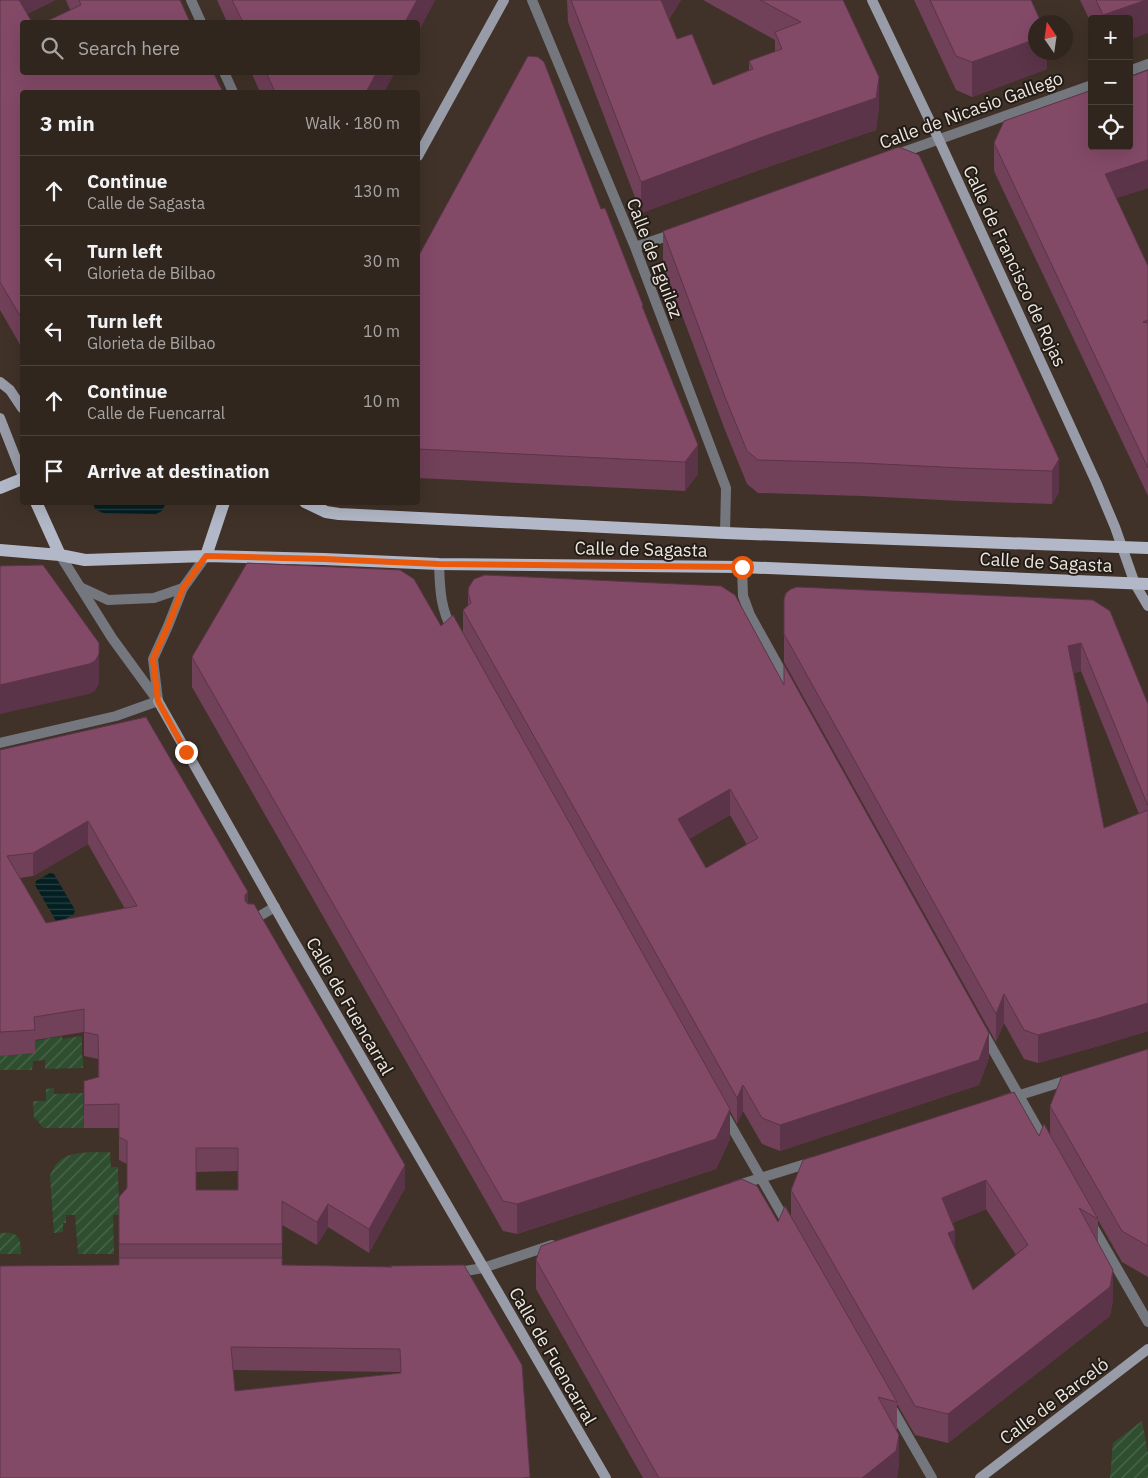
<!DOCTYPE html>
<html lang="en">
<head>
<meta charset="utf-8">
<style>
	:root { --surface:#30261e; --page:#382e27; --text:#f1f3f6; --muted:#a8a5a4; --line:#4b433c }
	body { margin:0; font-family:"IBM Plex Sans",sans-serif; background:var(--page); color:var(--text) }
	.controls { position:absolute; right:15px; top:15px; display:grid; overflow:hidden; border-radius:5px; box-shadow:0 5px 20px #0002 }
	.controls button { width:45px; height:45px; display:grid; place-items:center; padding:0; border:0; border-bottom:1px solid var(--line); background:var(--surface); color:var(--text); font:25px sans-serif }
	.compass { position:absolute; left:1028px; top:15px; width:45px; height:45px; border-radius:50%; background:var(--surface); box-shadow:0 5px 20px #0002; rotate:347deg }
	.stop { position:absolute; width:15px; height:15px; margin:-11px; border:4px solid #ea580c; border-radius:50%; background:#fff }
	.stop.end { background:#ea580c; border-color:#fff; box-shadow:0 1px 5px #0008 }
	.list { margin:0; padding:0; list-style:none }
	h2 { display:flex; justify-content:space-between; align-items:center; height:65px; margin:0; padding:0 20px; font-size:21px }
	h2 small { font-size:16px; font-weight:400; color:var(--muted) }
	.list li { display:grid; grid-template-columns:32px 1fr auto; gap:15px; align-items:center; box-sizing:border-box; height:70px; padding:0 20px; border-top:1px solid var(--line) }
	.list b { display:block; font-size:19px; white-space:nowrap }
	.list p { margin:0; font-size:16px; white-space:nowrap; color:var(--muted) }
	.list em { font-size:16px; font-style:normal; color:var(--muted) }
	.icon { flex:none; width:28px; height:28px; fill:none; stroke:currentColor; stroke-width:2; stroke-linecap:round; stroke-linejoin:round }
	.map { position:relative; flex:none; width:1148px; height:1478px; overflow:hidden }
	.search { position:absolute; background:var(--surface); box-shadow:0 5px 20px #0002; left:20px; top:20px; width:400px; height:55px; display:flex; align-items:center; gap:12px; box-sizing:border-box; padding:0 18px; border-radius:5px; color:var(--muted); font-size:19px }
	.panel { position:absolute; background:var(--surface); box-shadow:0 5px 20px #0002; left:20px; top:90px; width:400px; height:415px; border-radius:5px }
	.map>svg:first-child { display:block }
</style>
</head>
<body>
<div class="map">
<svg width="1148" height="1478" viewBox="0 0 1148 1478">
	<defs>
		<pattern id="garden-furrows" width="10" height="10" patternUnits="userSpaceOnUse" patternTransform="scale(1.25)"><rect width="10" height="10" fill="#2f4e30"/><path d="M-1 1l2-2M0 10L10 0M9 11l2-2" fill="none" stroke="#4d674e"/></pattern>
		<pattern id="water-rules" width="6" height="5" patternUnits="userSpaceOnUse" patternTransform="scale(1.25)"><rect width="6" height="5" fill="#031f22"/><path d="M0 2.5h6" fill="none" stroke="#283f42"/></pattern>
	</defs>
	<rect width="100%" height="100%" fill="#403228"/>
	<path fill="url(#garden-furrows)" d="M62,1036V1039L82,1036V1056L83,1058V1068L45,1069V1060L33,1061L32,1070H0V1056L34,1053V1041Z
		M54,1088V1094L83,1093L84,1128H43L37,1120L34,1118L33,1101H46V1089Z
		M110,1152L111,1167H118L119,1215H113L114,1254H78L75,1215H66V1223H63V1232L54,1233L50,1176C59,1148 87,1153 110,1152Z
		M0,1233C18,1232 21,1236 21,1254H0Z
		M1142,1421L1148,1453V1478H1110L1113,1443Z"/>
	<path fill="url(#water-rules)" d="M93,503V502L166,503L162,511L156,514L103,513L95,509Z
		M50,873L54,874L75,910L74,914L60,922L56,921L35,885L36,881Z"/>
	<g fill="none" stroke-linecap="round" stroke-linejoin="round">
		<path stroke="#75777f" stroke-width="10" d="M80,587L108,600L154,598L183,588
			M251,921L275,907"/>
		<path stroke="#75777f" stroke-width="10" d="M191,0L201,22
			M532,0L635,247L726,488L725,533
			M1129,71L1148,64
			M224,72L233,92
			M895,155L1092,85
			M635,247L676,233
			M60,555L112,638L158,701
			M439,564C440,589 440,608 453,631
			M742,567L743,596L750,615L790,687
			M158,700L153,659L168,626L183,588L206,556
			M0,743L116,716L158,701
			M984,1034L1047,1145
			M1004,1100L1071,1079
			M723,1112L788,1225
			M735,1186L812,1162
			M1092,1225L1148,1322
			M453,1273L483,1268L552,1245
			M890,1405L932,1478"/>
		<path stroke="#989ca8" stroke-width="10" d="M872,0L939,140L1096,482L1115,527L1135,584L1148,606
			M418,156L504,0
			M0,382L10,390L22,408
			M0,418L22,474
			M158,701L291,936L606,1478
			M980,1478L1148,1349"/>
		<path stroke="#b3b8c8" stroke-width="12" d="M0,488L22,479
			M36,502L60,555
			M305,502L326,512L339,514L725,533L1148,548
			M0,550L60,555L85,560L206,556L324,559L439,564L742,567L1148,584
			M206,556L224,502"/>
	</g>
	<path fill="#714059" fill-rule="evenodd" d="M0,0H55L27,14L22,22V348L0,310Z
		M66,0H180L70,10Z
		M217,0H435L418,32V22H227Z
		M567,0H681L669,19L677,39L713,85L749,70V61L775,52V40L703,0H843L879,108L876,130L765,168L641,213L568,22Z
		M914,0H1031L1047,52V69L972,97L956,90Z
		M1080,0H1148L1129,19H1092V25Z
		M1148,70V188L1116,198L1148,266V496L994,171V143Z
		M251,72H395L384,92H260Z
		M601,209L643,308L698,474L685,491L418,478V257Z
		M663,231L1059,459V492L1052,504L961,501L862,496L758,493L747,484L725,430L663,264Z
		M468,592L784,685L989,1058L979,1085L780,1151L762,1144L743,1111L737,1124L730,1111V1139L716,1169L517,1234L503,1231L192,687V657L441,626L463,634V610L468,606ZM730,815L747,845L706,868L689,839Z
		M784,599L1093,600L1148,704V1031L1102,1045L1038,1063L1024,1059L1004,1023L996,1042L784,662ZM1081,671L1139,814L1104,828L1074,673Z
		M0,750L248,903L405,1188L369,1253L328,1227L317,1245L282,1225V1265L390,1267V1266L522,1365L530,1478H0L119,1265V1197L127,1189V1164L119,1160V1128H84V1081L98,1077V1059L84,1056V1032L35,1040V1053L0,1056ZM88,844L125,909L46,923L20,878L33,876ZM238,1171V1190H196V1172ZM233,1370L400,1372V1373L235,1391Z
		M1148,1049V1277L1122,1262L1098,1220V1243L1113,1299L1110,1316L948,1443L915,1435L897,1404V1431L899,1464L897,1478H643L536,1289V1260L778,1222L791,1217V1190L1039,1136L1050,1135V1106ZM986,1209L1016,1255L973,1290L955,1248L952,1223Z"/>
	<path fill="#5c3449" d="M14,0H55L14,20Z
		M417,0H435L418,32V22H405Z
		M661,0H681L661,31Z
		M1146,0H1148V33L1129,40V19H1103V15Z
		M1036,39V52H1047V69L972,97V62Z
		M377,72H395L384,92H366Z
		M879,77V108L876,130L765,168L641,213V182L765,136Z
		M1148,160V188L1105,202V174Z
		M698,445V474L685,491V462Z
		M1059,459V492L1052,504V471Z
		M1081,643V671L1068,675V646Z
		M99,654V683L95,691L89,694L0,714V685Z
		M730,789V815L678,845V819Z
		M88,821V844L33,876V853Z
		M248,892V915L245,918V895Z
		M1004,994V1023L996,1042V1014Z
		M1148,1003V1031L1102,1045L1038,1063V1035Z
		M989,1033V1058L979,1085L780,1151V1125Z
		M743,1085V1111L737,1124V1098Z
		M730,1109V1139L716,1169L517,1234V1204Z
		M405,1165V1188L369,1253V1229Z
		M986,1180V1209L942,1227V1198Z
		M328,1204V1227L317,1245V1222Z
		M955,1230V1259L948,1233Z
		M1113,1270V1299L1110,1316L948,1443V1414Z
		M899,1435V1464L897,1478H862Z"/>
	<path fill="#834a68" stroke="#5c3449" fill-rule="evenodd" d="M0,0H19L32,22H22V72H213L223,92H22V319L0,282Z
		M79,0H180L190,22H45L81,5Z
		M232,0H417L405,22H243Z
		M571,0H661L677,39L692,34L713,85L753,69L749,61L782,49L775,32L801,22L760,0H843L879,77L876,98L765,136L641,182Z
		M930,0H1031L1041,22H1036V39L972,62L956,56Z
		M1096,0H1146L1103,15Z
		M528,56L538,57L544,62L601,209L605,208L643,305L642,306L698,445L685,462L418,449V257Z
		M1148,70V160L1105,174L1148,266V320L1143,322L1148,323V468L994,143L1004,121L1092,90V146H1129V77Z
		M266,72H377L366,92H275Z
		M899,147L919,155L1059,459L1052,471L961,468L862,463L758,460L747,451L725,397L663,231Z
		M247,563L400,570L414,579L441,626L453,615L730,1109L716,1139L517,1204L503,1201L192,657Z
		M43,565L99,643V654L95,661L89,664L0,685V566Z
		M485,575L721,586L735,595L784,685V665L989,1033L979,1060L780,1125L762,1118L743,1085L737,1098L463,610L471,603L468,592L469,587L474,579ZM730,789L758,838L706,868L678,819Z
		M797,587L1093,600L1110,611L1148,704V806L1081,643L1068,646L1104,828L1148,810V1003L1102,1017L1038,1035L1024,1030L1004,994L996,1014L784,634V599L786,593L791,589Z
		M146,717L248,892L245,895V901L248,904H254L405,1165L369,1229L328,1204L317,1222L282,1201V1244H119V1197L127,1188V1141L119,1137V1104L84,1105V1081L99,1077L98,1035L84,1032V1009L34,1017L35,1030L0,1032V750ZM88,821L137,906L46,923L7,856L33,853ZM196,1148H238V1190H196Z
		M1148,1049V1246L1122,1231L1050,1106L1062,1076Z
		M1014,1092L1039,1136L1044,1124L1098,1219L1079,1208L1113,1270L1110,1287L948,1414L915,1406L791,1190L803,1160ZM986,1180L1028,1245L973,1290L948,1233L955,1230L942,1198Z
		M742,1179L757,1186L778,1222L785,1206L897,1402L878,1397L899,1435L896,1451L862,1478H659L536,1260L541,1246Z
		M119,1258H282V1265L392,1267L390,1266L464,1265L522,1365L530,1477L523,1478H0V1266L119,1265ZM231,1347L400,1349L401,1373L235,1391Z"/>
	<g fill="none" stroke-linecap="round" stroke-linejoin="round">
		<path stroke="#ea580c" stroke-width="6" d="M186,752L158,701L153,659L168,626L183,588L206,556L324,559L439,564L742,567"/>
	</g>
	<g text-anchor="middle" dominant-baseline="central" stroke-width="4" stroke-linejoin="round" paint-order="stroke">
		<g font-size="18" fill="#eee5de" stroke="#221c17">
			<text transform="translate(971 110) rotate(-20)">Calle de Nicasio Gallego</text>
			<text transform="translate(655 258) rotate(69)">Calle de Eguilaz</text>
			<text transform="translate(1015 266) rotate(65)">Calle de Francisco de Rojas</text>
			<text transform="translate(641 549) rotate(1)">Calle de Sagasta</text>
			<text transform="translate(1046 562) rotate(3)">Calle de Sagasta</text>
			<text transform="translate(350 1006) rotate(60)">Calle de Fuencarral</text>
			<text transform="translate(553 1356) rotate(60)">Calle de Fuencarral</text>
			<text transform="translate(1054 1401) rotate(-37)">Calle de Barceló</text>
		</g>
	</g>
</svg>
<div class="controls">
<button>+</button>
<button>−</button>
<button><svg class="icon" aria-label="locate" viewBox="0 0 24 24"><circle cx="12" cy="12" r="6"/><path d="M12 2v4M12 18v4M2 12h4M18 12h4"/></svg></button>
</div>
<svg class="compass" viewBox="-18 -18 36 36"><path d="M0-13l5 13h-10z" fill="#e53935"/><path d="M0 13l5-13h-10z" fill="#a8a5a4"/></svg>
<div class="stop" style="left:742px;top:567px"></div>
<div class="stop end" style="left:186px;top:752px"></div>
<div class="search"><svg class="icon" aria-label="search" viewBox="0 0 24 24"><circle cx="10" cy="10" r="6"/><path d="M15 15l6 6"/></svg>Search here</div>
<section class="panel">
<h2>3 min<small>Walk · 180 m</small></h2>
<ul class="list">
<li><svg class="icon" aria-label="ahead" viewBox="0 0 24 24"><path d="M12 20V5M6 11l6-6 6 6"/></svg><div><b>Continue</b><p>Calle de Sagasta</p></div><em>130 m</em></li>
<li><svg class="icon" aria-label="left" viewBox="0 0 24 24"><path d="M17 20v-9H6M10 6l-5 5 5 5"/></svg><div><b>Turn left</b><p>Glorieta de Bilbao</p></div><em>30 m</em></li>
<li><svg class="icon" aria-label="left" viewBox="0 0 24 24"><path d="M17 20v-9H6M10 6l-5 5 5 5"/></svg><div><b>Turn left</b><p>Glorieta de Bilbao</p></div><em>10 m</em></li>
<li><svg class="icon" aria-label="ahead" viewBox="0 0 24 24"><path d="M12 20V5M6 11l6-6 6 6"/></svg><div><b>Continue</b><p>Calle de Fuencarral</p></div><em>10 m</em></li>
<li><svg class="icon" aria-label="arrive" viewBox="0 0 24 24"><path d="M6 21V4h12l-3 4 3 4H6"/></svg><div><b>Arrive at destination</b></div></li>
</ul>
</section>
</div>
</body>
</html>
